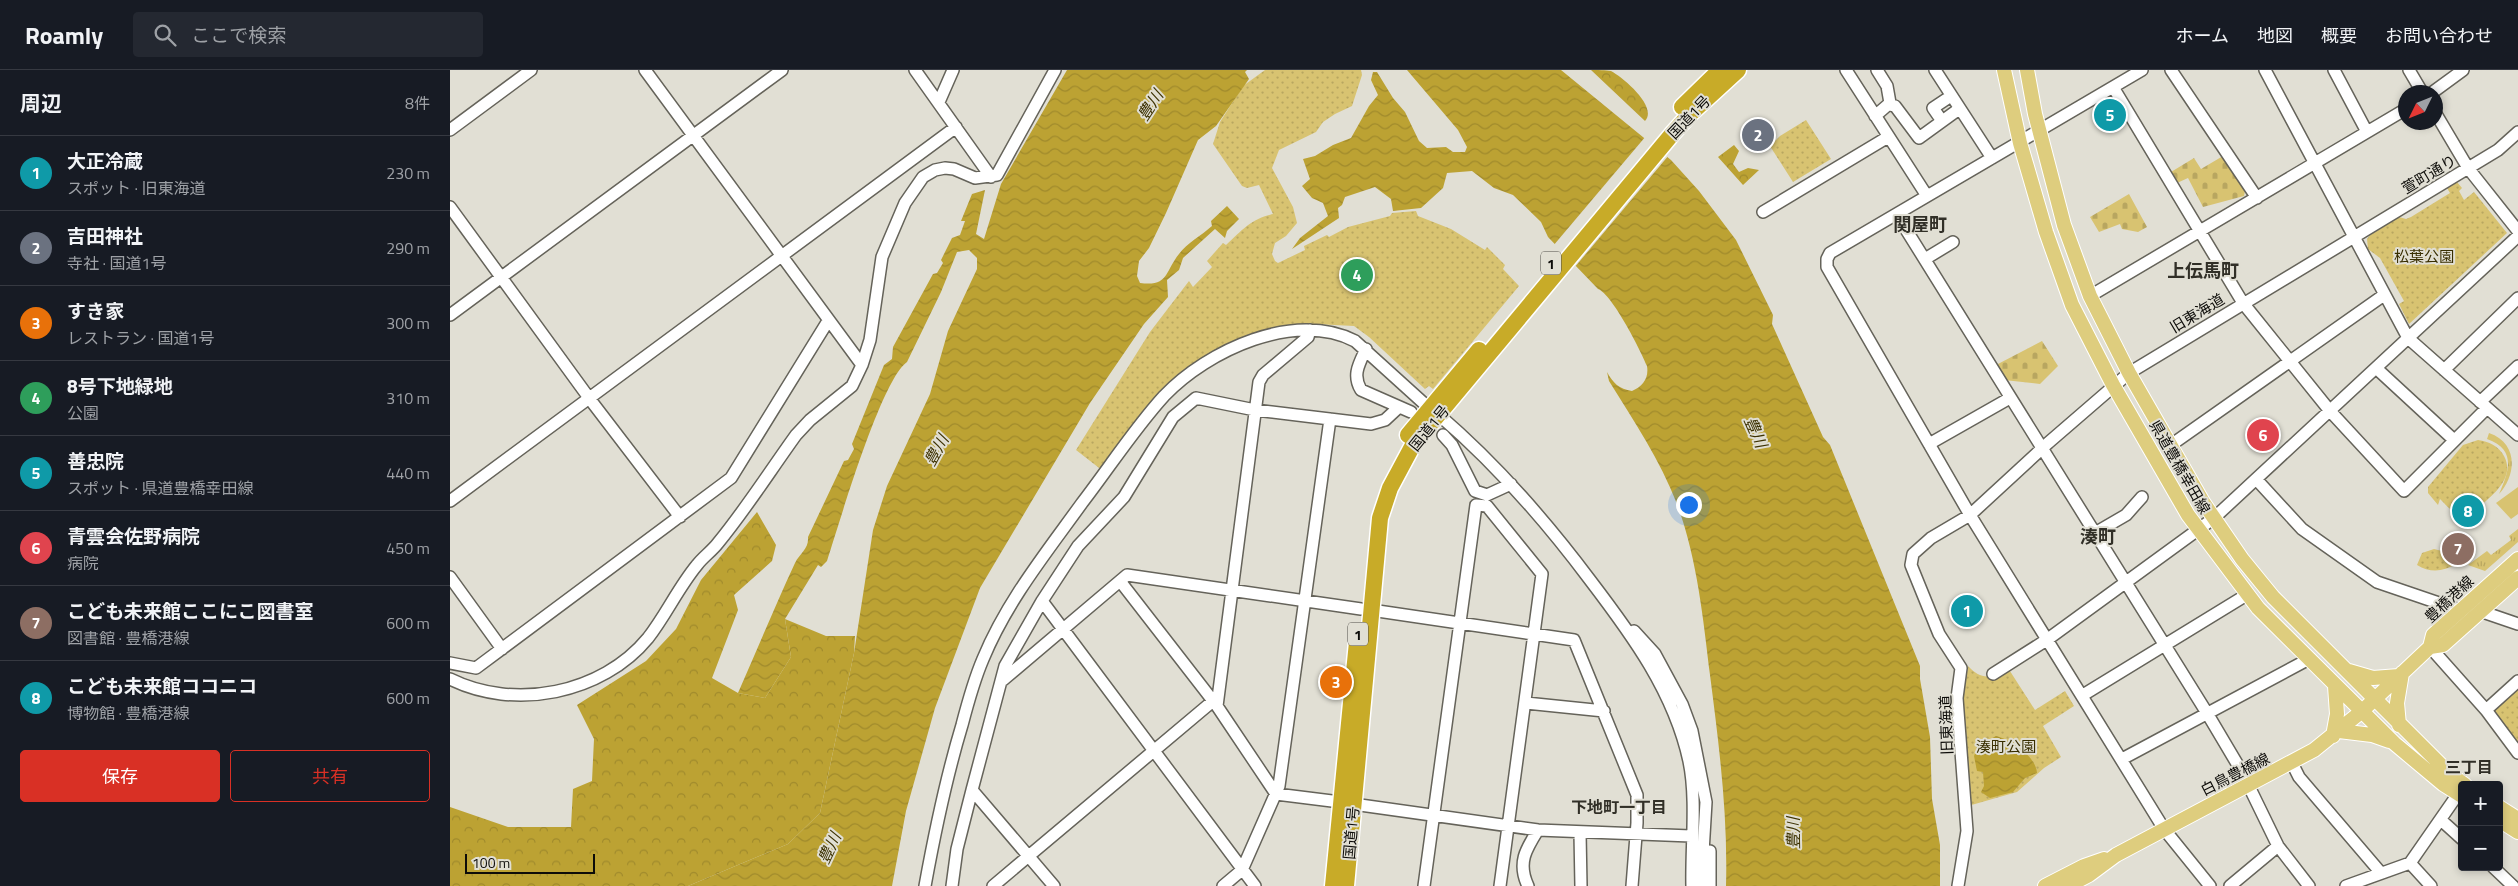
<!DOCTYPE html>
<html lang="ja">
<head>
<meta charset="utf-8">
<style>
	:root { --surface:#171b24; --page:#242831; --text:#f1f3f6; --muted:#9ea1a6; --line:#363941; --accent:#d93025 }
	body { margin:0; font-family:"Titillium Web","Noto Sans JP",sans-serif; background:var(--page); color:var(--text) }
	.controls { position:absolute; right:15px; bottom:15px; display:grid; overflow:hidden; border-radius:5px; box-shadow:0 2px 8px #0003 }
	.controls button { width:45px; height:45px; display:grid; place-items:center; padding:0; border:0; border-bottom:1px solid var(--line); background:var(--surface); color:var(--text); font:25px sans-serif }
	.compass { position:absolute; left:1948px; top:15px; width:45px; height:45px; border-radius:50%; background:var(--surface); box-shadow:0 2px 8px #0003; rotate:227deg }
	.scale { position:absolute; left:15px; bottom:12px; width:130px; box-sizing:border-box; padding-left:5px; border:2px solid #0d0c09; border-top:0; font-size:14px; line-height:18px; white-space:nowrap; color:#0d0c09; -webkit-text-stroke:4px #e1dfd4; paint-order:stroke }
	.you { position:absolute; left:1238px; top:434px; width:18px; height:18px; margin:-12px; border:4px solid #fff; border-radius:50%; background:#1a73e8; box-shadow:0 0 0 8px #1a73e833 }
	.badge { display:grid; place-items:center; width:32px; height:32px; border-radius:50%; background:var(--accent); color:#fff; font-size:16px; font-weight:700 }
	.pin { position:absolute; translate:-50% -50%; border:2px solid #fff; box-shadow:0 1px 5px #0006 }
	.list { margin:0; padding:0; list-style:none }
	h2 { display:flex; justify-content:space-between; align-items:center; height:65px; margin:0; padding:0 20px; font-size:21px }
	h2 small { font-size:16px; font-weight:400; color:var(--muted) }
	.list li { display:grid; grid-template-columns:32px 1fr auto; gap:15px; align-items:center; box-sizing:border-box; height:75px; padding:0 20px; border-top:1px solid var(--line) }
	.list b { display:block; font-size:19px; white-space:nowrap }
	.list p { margin:0; font-size:16px; white-space:nowrap; color:var(--muted) }
	.list em { font-size:16px; font-style:normal; color:var(--muted) }
	.actions { display:flex; gap:10px; padding:15px 20px }
	.actions a { flex:1; padding:11px 0; border:1px solid var(--accent); border-radius:5px; text-align:center; font-size:18px; color:var(--accent) }
	.actions .main { background:var(--accent); color:#fff }
	.icon { flex:none; width:28px; height:28px; fill:none; stroke:currentColor; stroke-width:2; stroke-linecap:round; stroke-linejoin:round }
	.map { position:relative; flex:none; width:2068px; height:816px; overflow:hidden }
	header { display:flex; align-items:center; gap:30px; box-sizing:border-box; height:70px; padding:0 25px; background:var(--surface); border-bottom:1px solid var(--line) }
	header strong { font-size:24px }
	nav { display:flex; gap:28px; margin-inline-start:auto; font-size:18px }
	.search { width:350px; height:45px; background:var(--page); display:flex; align-items:center; gap:12px; box-sizing:border-box; padding:0 18px; border-radius:5px; color:var(--muted); font-size:19px }
	main { display:flex }
	aside { flex:1; background:var(--surface) }
	.map>svg:first-child { display:block }
</style>
</head>
<body>
<header>
<strong>Roamly</strong>
<div class="search"><svg class="icon" aria-label="search" viewBox="0 0 24 24"><circle cx="10" cy="10" r="6"/><path d="M15 15l6 6"/></svg>ここで検索</div>
<nav><a>ホーム</a><a>地図</a><a>概要</a><a>お問い合わせ</a></nav>
</header>
<main>
<aside>
<h2>周辺<small>8件</small></h2>
<ul class="list">
<li><span class="badge" style="background:#0f9aa8">1</span><div><b>大正冷蔵</b><p>スポット · 旧東海道</p></div><em>230 m</em></li>
<li><span class="badge" style="background:#6b7280">2</span><div><b>吉田神社</b><p>寺社 · 国道1号</p></div><em>290 m</em></li>
<li><span class="badge" style="background:#e8710a">3</span><div><b>すき家</b><p>レストラン · 国道1号</p></div><em>300 m</em></li>
<li><span class="badge" style="background:#2e9e5b">4</span><div><b>8号下地緑地</b><p>公園</p></div><em>310 m</em></li>
<li><span class="badge" style="background:#0f9aa8">5</span><div><b>善忠院</b><p>スポット · 県道豊橋幸田線</p></div><em>440 m</em></li>
<li><span class="badge" style="background:#e0444e">6</span><div><b>青雲会佐野病院</b><p>病院</p></div><em>450 m</em></li>
<li><span class="badge" style="background:#8d6e63">7</span><div><b>こども未来館ここにこ図書室</b><p>図書館 · 豊橋港線</p></div><em>600 m</em></li>
<li><span class="badge" style="background:#0f9aa8">8</span><div><b>こども未来館ココニコ</b><p>博物館 · 豊橋港線</p></div><em>600 m</em></li>
</ul>
<div class="actions"><a class="main">保存</a><a>共有</a></div>
</aside>
<div class="map">
<svg width="2068" height="816" viewBox="0 0 2068 816">
	<defs>
		<pattern id="grass-tufts" width="24" height="20" patternUnits="userSpaceOnUse" patternTransform="scale(1.25)"><rect width="24" height="20" fill="#d8c371"/><path d="M3 7l-1-3M5 7V3M7 7l1-3M15 17l-1-3M17 17v-4M19 17l1-3" fill="none" stroke="#b8a660"/></pattern>
		<pattern id="forest-crowns" width="20" height="18" patternUnits="userSpaceOnUse" patternTransform="scale(1.25)"><rect width="20" height="18" fill="#bca233"/><path d="M2 6a3 3 0 1 1 6 0M12 15a3 3 0 1 1 6 0" fill="none" stroke="#a08a2c"/></pattern>
		<pattern id="cemetery-stones" width="16" height="16" patternUnits="userSpaceOnUse" patternTransform="scale(1.25)"><rect width="16" height="16" fill="#d8c371"/><path d="M2 7V4a2 2 0 0 1 4 0v3zM10 15v-3a2 2 0 0 1 4 0v3z" fill="#b8a660"/></pattern>
		<pattern id="park-dots" width="8" height="8" patternUnits="userSpaceOnUse" patternTransform="scale(1.25)"><rect width="8" height="8" fill="#d8c371"/><path d="M2 2h.1M6 6h.1" fill="none" stroke="#b8a660" stroke-width="1.8" stroke-linecap="round"/></pattern>
		<pattern id="water-waves" width="16" height="10" patternUnits="userSpaceOnUse" patternTransform="scale(1.25)"><rect width="16" height="10" fill="#bca233"/><path d="M0 5q4-4 8 0t8 0" fill="none" stroke="#a08a2c"/></pattern>
	</defs>
	<rect width="100%" height="100%" fill="#e1dfd4"/>
	<path fill="url(#grass-tufts)" d="M2039,363C2068,373 2067,404 2049,424C2058,403 2068,380 2037,369Z
		M2068,459V472L2035,501L2018,495L2037,481L2041,485L2061,470L2059,466Z"/>
	<path fill="url(#forest-crowns)" d="M1141,0C1147,0 1156,0 1161,1C1174,8 1208,37 1195,51Z
		M1284,75L1289,81L1283,94L1289,102L1298,98L1309,100L1293,115L1268,87Z
		M307,442L326,475L322,491L284,525L288,540L262,608L288,623L315,628L341,587L335,549L376,566H405L404,583L370,743L338,774L238,816H0V737L58,757H121L123,719L142,711L144,669L127,635L196,591L226,559L251,510Z"/>
	<path fill="url(#cemetery-stones)" d="M1773,86L1795,121L1794,126L1753,137L1738,108L1727,113L1721,102L1744,88L1751,99Z
		M1679,124L1697,157L1688,162L1672,159L1670,154L1649,162L1640,147Z
		M1592,271L1608,296L1590,314L1554,310L1546,295Z"/>
	<path fill="url(#park-dots)" d="M815,0H911L912,5L902,36L885,44L873,52L866,62L829,80L822,98L843,137L847,153L836,166L825,173L822,184L825,191L828,193L855,180L854,176L877,165L879,167L898,157L940,146L942,143L966,141L968,146L1001,159L1035,180L1037,177L1055,195L1053,199L1069,216L983,319L979,316L975,319L919,267L904,256L865,254L836,257L747,294L653,401L626,380L700,262L739,211L743,217L762,197L757,191L773,173L776,175C791,161 802,148 823,144L809,115L797,118L792,116L763,74L770,52L793,16Z
		M1356,50L1381,89L1343,112L1320,76L1330,66Z
		M2007,112L2012,118L2009,121L2014,130L2024,122L2057,163L1959,254L1949,234L1954,231L1930,188L1918,179L1917,169L1920,165L1949,147L1956,149L1961,147L2000,123L1997,118Z
		M2028,370C2039,372 2048,375 2054,386C2068,412 2033,432 2017,447C2004,445 1999,438 1990,429L1988,435L1978,423V417L2013,375Z
		M1984,479L1996,482L2006,494C1993,502 1980,503 1967,495L1972,483Z
		M1518,596C1532,611 1542,608 1558,598L1585,640L1615,621L1624,636L1593,656L1611,687L1594,698L1567,722L1518,736L1512,634Z
		M2068,615V678L2042,639Z"/>
	<path fill="#d8c371" d="M2068,417V444L2061,449L2046,433Z"/>
	<path fill="url(#water-waves)" d="M617,0H797L795,2L799,9L766,56L748,70L716,143L699,178L689,191L687,206L690,213C719,217 715,201 729,184C737,173 752,165 762,156L761,151L777,136L789,149L777,161L775,168L765,159L733,188L729,200L717,210L718,227L694,254L640,333L530,518L485,638L456,741L442,816H238L338,774L370,743L404,583L423,460L437,416L480,324L498,261L527,199V188L519,180L507,182L491,222L457,292C431,310 389,454 377,491L371,497L368,495L335,549L341,587L315,628L288,623C307,580 325,536 345,493C350,483 359,479 358,467L394,391L398,390L404,379L402,374L434,295L442,289L443,277L483,204L487,203L493,193L491,190L502,168L510,165L515,151H511L522,124L535,120L526,164L534,169L551,114Z
		M957,0H1111L1221,90L1249,121L1286,170L1323,245L1322,254L1373,367L1380,375L1470,596V609L1480,667L1482,729L1490,775V816H1276C1278,745 1269,675 1260,605C1253,547 1247,488 1227,434C1210,390 1184,351 1159,311L1157,302C1163,313 1169,319 1182,321C1193,316 1199,308 1197,296C1190,279 1162,224 1148,219L1098,167L1091,152L1063,125L1044,118L1022,101L997,103L993,118L971,138L943,141L941,129L925,117L895,127L892,135L888,138L889,148L842,179L850,168L878,146L873,133L862,128L852,116L860,109L853,89L865,86L883,75L901,68L919,36L928,25L921,10L923,2H927L943,28L955,42L969,71L977,78L996,77L1003,82H1015L1017,77L1008,60Z
		M1546,666C1561,670 1586,686 1587,703L1575,708L1563,722L1540,728L1531,722L1534,716L1533,702L1527,701L1524,686L1528,676Z"/>
	<path fill="#e1dfd4" d="M1196,66L1219,85L1124,198L1103,176Z"/>
	<g fill="none" stroke-linecap="round" stroke-linejoin="round">
		<defs>
			<path id="minor" d="M195,0L412,295
				M465,0L541,107
				M1396,0L1477,126
				M1485,0L1542,88
				M1692,0L1380,183L1377,189V197L1520,445L1714,759L1760,816
				M1721,0L1807,128
				M1815,0L1958,268L2068,365
				M1884,0L1917,62
				M1959,0L1972,22
				M1663,17L1793,233L1880,341L1954,421L2037,338
				M1983,22L2013,0
				M489,32L503,0
				M1440,35L1445,36L1469,68L1509,39
				M1986,44L2018,98L2068,161
				M1425,46L1440,33L1437,16L1427,0
				M1492,51L1483,38L1501,26
				M0,60L81,0
				M0,137L142,332L230,447
				M1313,142L1438,67
				M1447,145L1757,643L1792,702L1828,776L1859,816
				M1475,189L1503,172
				M1640,226L1956,39
				M0,245L332,0
				M916,279C909,294 902,305 911,320L961,342
				M1926,298L2004,370
				M1994,300L2068,228
				M2030,332L2068,296
				M989,345C1046,394 1095,450 1140,510C1182,565 1224,622 1239,691C1247,729 1241,777 1242,816
				M993,365L1002,375L1025,421L1037,425L1061,414
				M1479,374L1560,328
				M1721,375L1934,225
				M1806,409L1852,459L1927,512L2018,543
				M0,431L506,57
				M1645,463L1676,445L1692,427
				M0,507L52,579
				M670,511L767,636L826,724L890,732
				M592,531L805,816
				M2024,539L2068,554
				M921,540L1124,570L1187,725V753L1182,816
				M1184,561L1205,584L1232,634L1242,661L1256,732L1251,816
				M1980,577L2036,640L2068,683
				M0,593L26,598L281,408L378,251
				M1543,604L1598,569L1764,448L2068,166
				M0,609C64,641 152,624 198,568C216,545 228,518 247,495C253,487 262,481 268,473C296,439 320,401 346,365L360,350L402,316L412,295L420,270L432,187L455,133L473,107L485,100L495,98L504,99L525,108L547,105L605,0
				M553,610L677,505L911,539
				M1633,625L1798,524
				M1076,633L1154,641
				M767,636L809,312L813,305L858,267L860,260
				M2036,640L2068,611
				M1672,689L1859,589
				M1842,693L1849,707L1931,803
				M522,720L604,816
				M903,734L1088,760L1241,766
				M1991,750L2012,769
				M1130,763L1131,816
				M1960,793L1981,816
				M2043,797L2063,816
				M475,816C485,761 496,708 512,655C518,632 524,610 533,589C557,531 596,483 632,433C659,398 684,359 714,326C758,280 845,240 905,271L979,338
				M502,816L507,779L522,720L555,596L592,531L628,476L674,427L723,347L746,328L805,340L921,354L935,350L949,337
				M543,816L763,631
				M773,816L792,800L829,716L880,349
				M974,816L1026,435L1037,436L1092,504L1050,816
				M1078,816C1067,793 1076,779 1088,760
				M1260,816V781
				M1508,816L1517,761L1507,628L1511,598L1489,564L1461,495L1463,484L1481,468L1520,445L1598,373L1679,303L2048,80L2068,62
				M1780,816L1828,776
				M1896,816L1960,793L2008,724"/>
			<path id="major" d="M1554,0L1570,73L1596,162L1622,235L1663,315L1738,445L1808,538L1944,673L1993,714L2012,726
				M1577,0L1585,44L1614,155L1640,226L1679,303L1753,432L1792,489L1823,527L2000,704L2015,715
				M1980,577L1993,575L2068,508
				M1899,601L1923,608L1949,606
				M1949,655L1947,633L1952,603
				M1889,661L1922,665L1939,671
				M1883,666L1887,644L1885,616
				M2049,737L2068,749
				M2049,750L2068,762
				M1595,816L1634,796L1654,789
				M1618,816L1639,805L1666,785L1864,680L1911,642L1980,577L1983,565L2068,489"/>
			<path id="highway" d="M1232,37L1270,0
				M958,365L1029,280
				M883,816L907,572
				M896,816L930,448L940,418L963,375L1223,63L1241,43L1288,0"/>
		</defs>
		<use href="#minor" stroke="#65635a" stroke-width="14"/>
		<use href="#major" stroke="#fff" stroke-width="16"/>
		<use href="#highway" stroke="#fff" stroke-width="19"/>
		<use href="#minor" stroke="#fff" stroke-width="11"/>
		<use href="#major" stroke="#decd7e" stroke-width="14"/>
		<use href="#highway" stroke="#c8ab28" stroke-width="16"/>
	</g>
	<g text-anchor="middle" dominant-baseline="central" stroke-width="4" stroke-linejoin="round" paint-order="stroke">
		<g fill="#e1dfd4" stroke="#4d4b46" stroke-width="1">
			<rect x="1091" y="181.5" width="20" height="23" rx="4"/>
			<rect x="898" y="552.5" width="20" height="23" rx="4"/>
		</g>
		<g font-size="14" font-weight="bold" fill="#0d0c09">
			<text x="1101" y="193">1</text>
			<text x="908" y="564">1</text>
		</g>
		<g font-size="15" fill="#0d0c09" stroke="#e1dfd4">
			<text transform="translate(1239 47) rotate(-46)">国道1号</text>
			<text transform="translate(1979 104) rotate(-31)">萱町通り</text>
			<text transform="translate(1747 243) rotate(-31)">旧東海道</text>
			<text transform="translate(979 358) rotate(-51)">国道1号</text>
			<text transform="translate(1730 397) rotate(60)">県道豊橋幸田線</text>
			<text transform="translate(1999 529) rotate(-43)">豊橋港線</text>
			<text transform="translate(1496 655) rotate(-92)">旧東海道</text>
			<text transform="translate(1785 704) rotate(-27)">白鳥豊橋線</text>
			<text transform="translate(901 763) rotate(-85)">国道1号</text>
		</g>
		<g font-size="15" fill="#382e00" stroke="#e1dfd4">
			<text x="1974" y="186">松葉公園</text>
			<text x="1556" y="676">湊町公園</text>
		</g>
		<g font-size="16" font-style="italic" fill="#3d3202" stroke="#e1dfd4">
			<text transform="translate(700 35) rotate(-57)">豊川</text>
			<text transform="translate(1306 362) rotate(66)">豊川</text>
			<text transform="translate(486 380) rotate(-61)">豊川</text>
			<text transform="translate(1343 763) rotate(-91)">豊川</text>
			<text transform="translate(379 778) rotate(-65)">豊川</text>
		</g>
		<g font-size="16" font-weight="bold" fill="#312f27" stroke="#e1dfd4">
			<text x="2019" y="697">三丁目</text>
			<text x="1169" y="737">下地町一丁目</text>
		</g>
		<g font-size="18" font-weight="bold" fill="#312f27" stroke="#e1dfd4">
			<text x="1470" y="154">関屋町</text>
			<text x="1753" y="200">上伝馬町</text>
			<text x="1648" y="466">湊町</text>
		</g>
	</g>
</svg>
<div class="controls">
<button>+</button>
<button>−</button>
</div>
<svg class="compass" viewBox="-18 -18 36 36"><path d="M0-13l5 13h-10z" fill="#e53935"/><path d="M0 13l5-13h-10z" fill="#9ea1a6"/></svg>
<div class="scale">100 m</div>
<div class="you"></div>
<div class="pin badge" style="left:1517px;top:541px;background:#0f9aa8">1</div>
<div class="pin badge" style="left:1308px;top:65px;background:#6b7280">2</div>
<div class="pin badge" style="left:886px;top:612px;background:#e8710a">3</div>
<div class="pin badge" style="left:907px;top:205px;background:#2e9e5b">4</div>
<div class="pin badge" style="left:1660px;top:45px;background:#0f9aa8">5</div>
<div class="pin badge" style="left:1813px;top:365px;background:#e0444e">6</div>
<div class="pin badge" style="left:2008px;top:479px;background:#8d6e63">7</div>
<div class="pin badge" style="left:2018px;top:441px;background:#0f9aa8">8</div>
</div>
</main>
</body>
</html>
